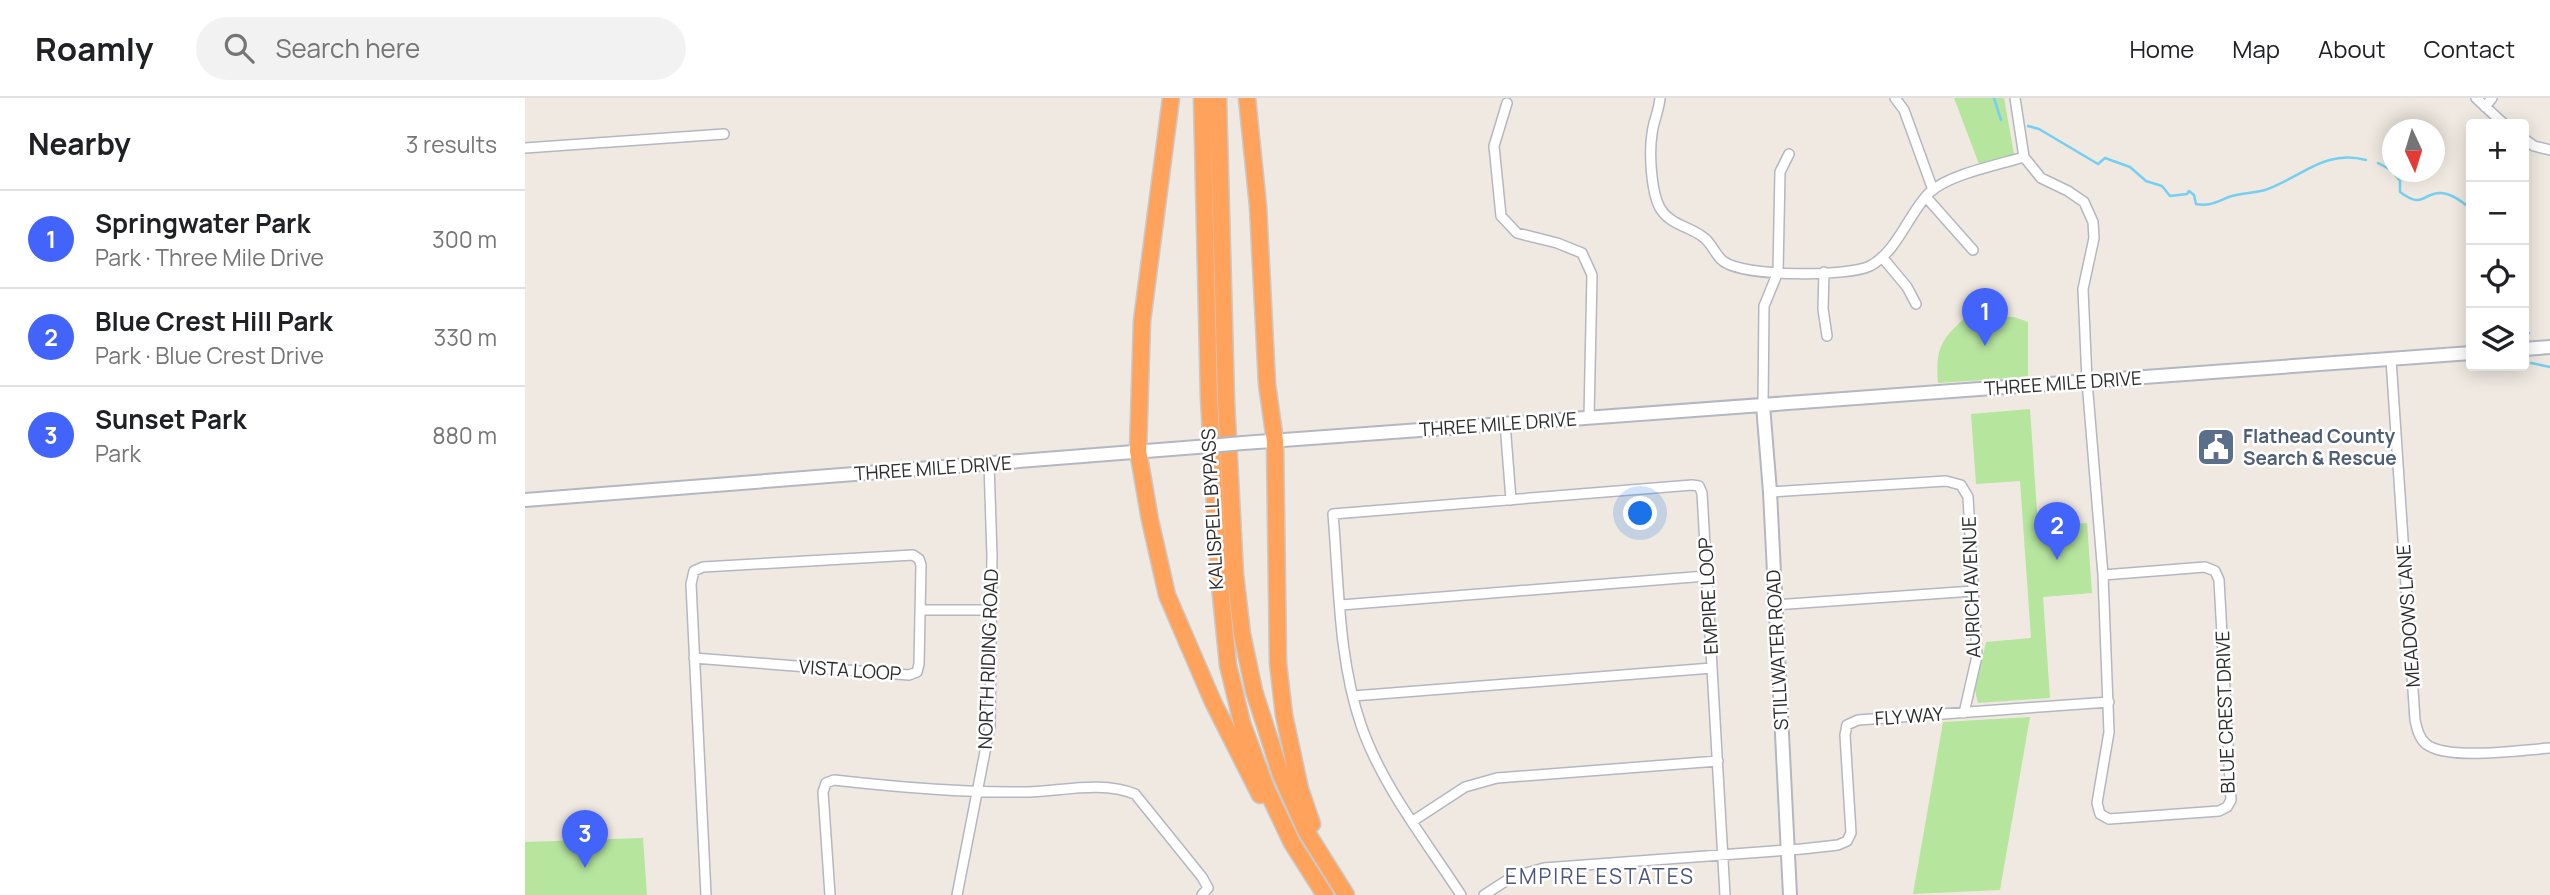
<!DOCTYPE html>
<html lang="en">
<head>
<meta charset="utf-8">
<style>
	:root { --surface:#fff; --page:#f2f2f2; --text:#202124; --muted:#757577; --line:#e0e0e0; --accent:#4264fb }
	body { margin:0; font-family:Manrope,sans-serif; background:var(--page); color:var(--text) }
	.controls { position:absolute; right:21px; top:21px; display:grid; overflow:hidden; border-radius:7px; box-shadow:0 4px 18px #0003 }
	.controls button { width:63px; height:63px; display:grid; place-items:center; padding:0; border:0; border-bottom:2px solid var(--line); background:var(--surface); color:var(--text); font:35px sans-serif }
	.compass { position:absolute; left:1857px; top:21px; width:63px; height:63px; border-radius:50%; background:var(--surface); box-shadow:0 4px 18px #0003; rotate:176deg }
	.you { position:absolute; left:1116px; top:416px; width:24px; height:24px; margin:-18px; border:5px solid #fff; border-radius:50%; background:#1a73e8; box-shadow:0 0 0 10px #1a73e833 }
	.badge { display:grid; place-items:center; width:46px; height:46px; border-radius:50%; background:var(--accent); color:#fff; font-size:23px; font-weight:700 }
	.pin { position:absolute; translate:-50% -58px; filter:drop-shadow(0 2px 4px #0008) }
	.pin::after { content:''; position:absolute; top:37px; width:24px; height:21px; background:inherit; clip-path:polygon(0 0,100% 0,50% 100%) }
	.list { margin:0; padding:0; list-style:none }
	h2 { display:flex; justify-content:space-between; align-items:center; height:91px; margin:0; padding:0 28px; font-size:30px }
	h2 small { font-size:23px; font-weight:400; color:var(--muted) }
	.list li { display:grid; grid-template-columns:46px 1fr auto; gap:21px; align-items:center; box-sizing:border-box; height:98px; padding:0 28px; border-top:2px solid var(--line) }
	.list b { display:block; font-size:26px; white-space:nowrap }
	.list p { margin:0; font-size:23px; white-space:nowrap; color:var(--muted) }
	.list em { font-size:23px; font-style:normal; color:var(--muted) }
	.icon { flex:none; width:38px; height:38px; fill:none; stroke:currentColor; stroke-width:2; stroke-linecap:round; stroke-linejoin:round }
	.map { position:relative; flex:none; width:2025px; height:797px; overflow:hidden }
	header { display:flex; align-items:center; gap:42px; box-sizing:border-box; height:98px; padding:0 35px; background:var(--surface); border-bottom:2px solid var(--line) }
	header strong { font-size:33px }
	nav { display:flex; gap:38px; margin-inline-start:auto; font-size:24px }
	.search { width:490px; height:63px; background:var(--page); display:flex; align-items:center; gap:18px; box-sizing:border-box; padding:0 24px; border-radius:38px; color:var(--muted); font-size:26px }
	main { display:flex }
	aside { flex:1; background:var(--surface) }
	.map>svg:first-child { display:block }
</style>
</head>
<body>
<header>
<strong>Roamly</strong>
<div class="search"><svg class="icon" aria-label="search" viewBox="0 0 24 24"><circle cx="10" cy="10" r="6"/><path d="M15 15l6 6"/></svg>Search here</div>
<nav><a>Home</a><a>Map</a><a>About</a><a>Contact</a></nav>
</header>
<main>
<aside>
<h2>Nearby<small>3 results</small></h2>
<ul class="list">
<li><span class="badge">1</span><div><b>Springwater Park</b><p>Park · Three Mile Drive</p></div><em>300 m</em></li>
<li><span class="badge">2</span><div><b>Blue Crest Hill Park</b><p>Park · Blue Crest Drive</p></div><em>330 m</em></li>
<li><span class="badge">3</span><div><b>Sunset Park</b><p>Park</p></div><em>880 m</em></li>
</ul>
</aside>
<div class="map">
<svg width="2025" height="797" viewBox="0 0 2025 797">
	<rect width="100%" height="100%" fill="#efe9e1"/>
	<path fill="#b6e59e" d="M1429,0H1479L1489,56L1454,66Z
		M1443,217L1489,219L1503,224V279L1413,285C1410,248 1417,241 1443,217Z
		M1505,311L1513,428L1562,425L1567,495L1518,499L1525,600L1453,605L1450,592L1461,544L1506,540L1495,383L1451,386L1446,316Z
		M1505,619L1475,792L1388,796L1418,624Z
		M118,740L122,797H0V744Z"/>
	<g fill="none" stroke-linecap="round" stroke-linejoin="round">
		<path stroke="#75cff0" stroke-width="2.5" d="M1469,0L1476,22
			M1503,28L1514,31L1573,66L1580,60L1605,69L1621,83L1637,88L1645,98L1662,96L1664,93L1669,97L1671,106C1687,109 1694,102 1707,98C1718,95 1729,95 1740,92C1777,79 1799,51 1841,62
			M1853,65L1868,73
			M1868,74L1875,83V94C1899,112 1898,94 1916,95C1928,96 1937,104 1946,111
			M1999,232L2004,235
			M2006,265L2025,269"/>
		<defs>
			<path id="street" d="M1135,0C1134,13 1128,24 1127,36C1124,54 1126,94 1135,110C1145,127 1164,128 1178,139C1187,145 1190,157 1198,163C1218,179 1322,179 1345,168C1373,153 1383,116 1405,94C1425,76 1473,67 1499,59
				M1370,0L1379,12L1408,92
				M1490,0L1499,59L1516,80L1543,93L1559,104L1568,124L1569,140L1558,191L1562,283L1578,477L1584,634L1572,705L1575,716L1584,721L1694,713L1702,709L1706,702L1694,482L1690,473L1680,469L1578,477
				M1951,0L1979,26
				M982,5L969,48L976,118L992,135L1032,145L1057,155L1067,177L1064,319
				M1960,9L1967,0
				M1999,41L2009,48L2025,52
				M0,50L199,36
				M1401,99L1448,152
				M1357,159L1382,189L1391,206
				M1299,174L1298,211L1302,238
				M1866,261L1890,622C1892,631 1894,640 1901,646C1923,663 1996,652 2025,650
				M1238,307L1239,208L1253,174L1255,74L1264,56
				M980,325L986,402
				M1245,394L1421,383L1436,387L1443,399L1452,558L1439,615
				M816,507L1181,478
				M1250,507L1448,493
				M396,512H467
				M169,560L384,577L392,574L394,566L396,467L394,461L388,457L178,469L169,473L166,486L181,797
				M828,598L1187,570
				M888,723L940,689L972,680L1193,663
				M305,797L298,694L301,685L309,682C371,689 435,695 498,694C533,694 576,682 610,696L677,779L683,790L677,797
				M432,797L465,628L467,458L464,365
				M936,797C901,743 857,688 836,627C813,560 814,485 808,416L1167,387L1174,388L1177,395L1200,797
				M959,797L987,779L1019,770L1277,751L1313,747L1322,743L1326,735L1320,637L1322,627L1333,622L1584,604"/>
			<path id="secondary" d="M1999,251L2025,249
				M1238,307L1245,394L1265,797
				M718,345L1946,255
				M0,402L672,349"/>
			<path id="highway" d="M646,0L617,223L613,353L625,422L642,497L688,604L735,697
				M677,0L684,300L694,478L703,567L717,625L741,690L767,745L800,797
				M693,0L701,303L710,476L717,536L729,593L756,677L781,733L821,797
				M722,0L733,108L742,286L750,343L753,565L759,617L775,691L787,726"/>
		</defs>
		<use href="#street" stroke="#b4b7c1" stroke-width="12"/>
		<use href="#secondary" stroke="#b4b7c1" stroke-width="16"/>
		<use href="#highway" stroke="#c9c9c9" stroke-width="19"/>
		<use href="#street" stroke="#fff" stroke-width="9"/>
		<use href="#secondary" stroke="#fff" stroke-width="12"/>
		<use href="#highway" stroke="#ffa35c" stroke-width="16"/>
		<defs>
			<path id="secondary-bridge" d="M672,349L718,345"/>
		</defs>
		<use href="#secondary-bridge" stroke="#b4b7c1" stroke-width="16" stroke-linecap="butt"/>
		<use href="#secondary-bridge" stroke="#fff" stroke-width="12"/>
	</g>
	<defs>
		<symbol id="civic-square" viewBox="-11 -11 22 22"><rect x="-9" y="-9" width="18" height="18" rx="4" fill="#5c6f8a" stroke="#fff"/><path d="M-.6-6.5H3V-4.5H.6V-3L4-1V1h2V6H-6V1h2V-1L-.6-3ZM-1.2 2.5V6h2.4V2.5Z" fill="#fff"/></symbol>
	</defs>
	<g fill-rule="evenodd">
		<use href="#civic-square" x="1669" y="327" width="44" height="44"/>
	</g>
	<g text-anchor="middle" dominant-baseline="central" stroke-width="5" stroke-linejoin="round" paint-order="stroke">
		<g font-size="19" fill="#2e2e2e" stroke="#fff">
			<text transform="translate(1538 285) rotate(-4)">THREE MILE DRIVE</text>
			<text transform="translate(973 326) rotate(-4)">THREE MILE DRIVE</text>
			<text transform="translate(408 370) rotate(-4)">THREE MILE DRIVE</text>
			<text transform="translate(687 411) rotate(-93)">KALISPELL BYPASS</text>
			<text transform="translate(1446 489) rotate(-92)">AURICH AVENUE</text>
			<text transform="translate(1183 498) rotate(-93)">EMPIRE LOOP</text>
			<text transform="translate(1883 518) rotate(-94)">MEADOWS LANE</text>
			<text transform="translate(1252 552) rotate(-93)">STILLWATER ROAD</text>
			<text transform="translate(463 561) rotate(-88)">NORTH RIDING ROAD</text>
			<text transform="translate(325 572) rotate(4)">VISTA LOOP</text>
			<text transform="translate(1700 614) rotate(-92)">BLUE CREST DRIVE</text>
			<text transform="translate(1384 618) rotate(-4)">FLY WAY</text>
		</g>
		<g font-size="19" font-weight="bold" fill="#4e5e75" stroke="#fff" text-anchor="start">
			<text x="1718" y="338">Flathead County<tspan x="1718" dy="22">Search &amp; Rescue</tspan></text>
		</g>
		<g font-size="21" letter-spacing="2" fill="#4d5680" stroke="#fff">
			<text x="1075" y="778">EMPIRE ESTATES</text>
		</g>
	</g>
</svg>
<div class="controls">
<button>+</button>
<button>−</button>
<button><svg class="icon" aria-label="locate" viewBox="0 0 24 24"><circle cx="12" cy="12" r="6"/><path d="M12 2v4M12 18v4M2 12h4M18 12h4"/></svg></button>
<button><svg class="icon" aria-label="layers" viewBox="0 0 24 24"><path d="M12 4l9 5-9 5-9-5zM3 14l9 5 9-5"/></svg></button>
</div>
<svg class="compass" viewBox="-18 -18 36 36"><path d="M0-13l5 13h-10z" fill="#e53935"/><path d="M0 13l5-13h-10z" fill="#757577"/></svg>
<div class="you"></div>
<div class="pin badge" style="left:1460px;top:248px">1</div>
<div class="pin badge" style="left:1532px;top:462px">2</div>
<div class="pin badge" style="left:60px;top:770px">3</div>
</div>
</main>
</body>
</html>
